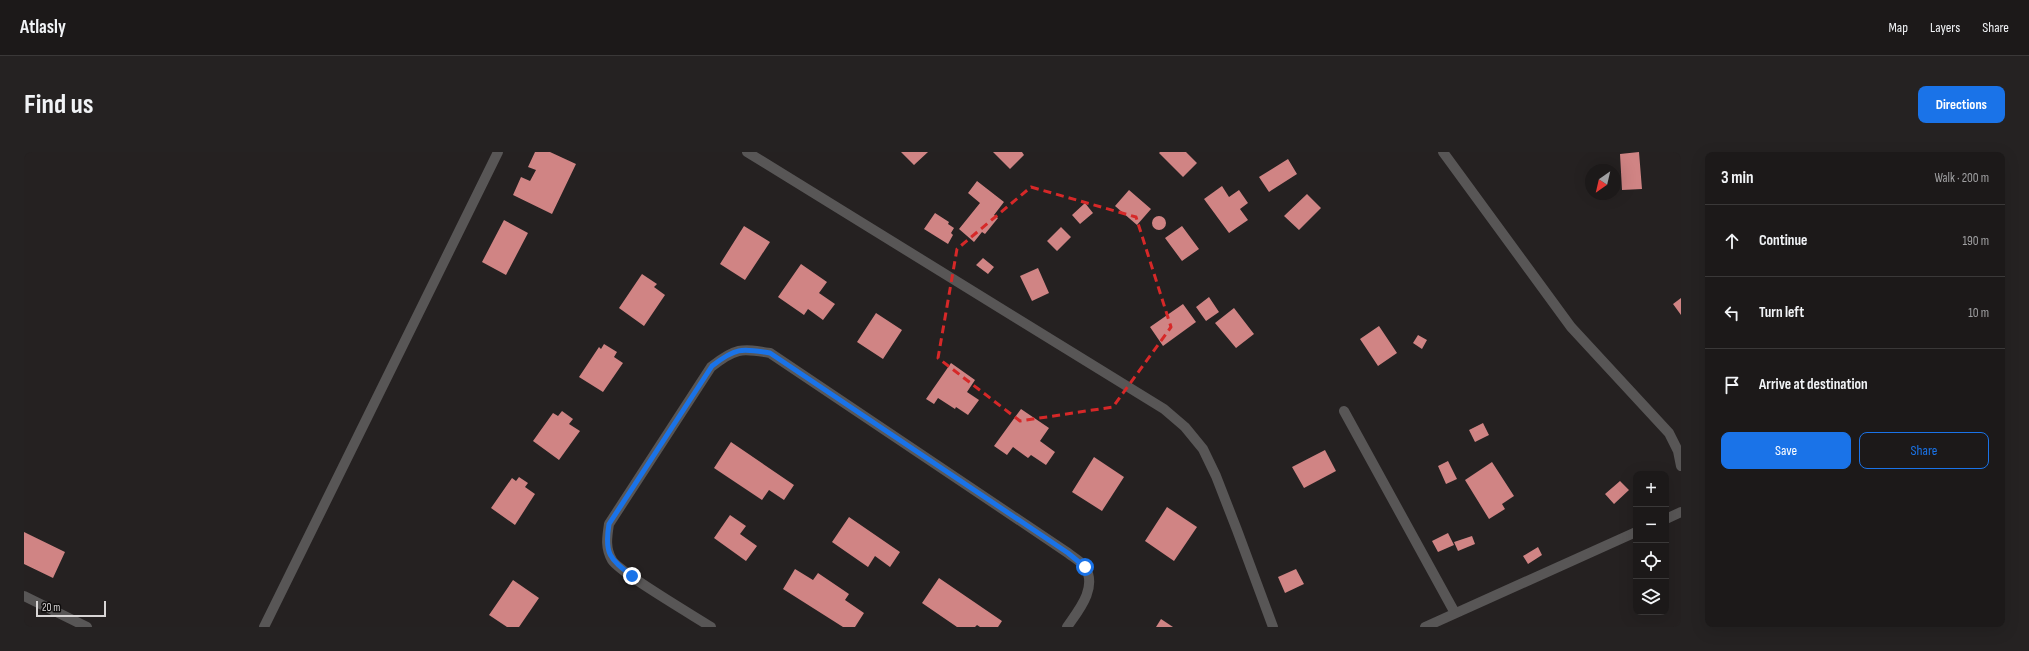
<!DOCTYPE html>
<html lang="en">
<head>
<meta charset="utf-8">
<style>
	:root { --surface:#1c1919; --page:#252222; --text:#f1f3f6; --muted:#a0a0a2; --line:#3a3838; --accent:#1a73e8 }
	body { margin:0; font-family:"Sofia Sans Condensed",sans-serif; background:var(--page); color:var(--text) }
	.controls { position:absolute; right:12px; bottom:12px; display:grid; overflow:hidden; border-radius:8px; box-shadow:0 4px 16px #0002 }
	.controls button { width:36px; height:36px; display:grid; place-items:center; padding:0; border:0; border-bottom:1px solid var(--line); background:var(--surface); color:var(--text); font:20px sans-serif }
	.compass { position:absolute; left:1561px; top:12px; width:36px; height:36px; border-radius:50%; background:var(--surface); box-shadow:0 4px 16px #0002; rotate:214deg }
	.scale { position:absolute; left:12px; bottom:10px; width:70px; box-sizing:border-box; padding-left:4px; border:2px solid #d8d5d5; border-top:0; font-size:11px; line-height:14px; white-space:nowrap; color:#d8d5d5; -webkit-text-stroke:3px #0d0b0b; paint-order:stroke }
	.stop { position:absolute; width:12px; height:12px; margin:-9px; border:3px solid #1a73e8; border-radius:50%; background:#fff }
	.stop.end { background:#1a73e8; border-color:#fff; box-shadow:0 1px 4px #0008 }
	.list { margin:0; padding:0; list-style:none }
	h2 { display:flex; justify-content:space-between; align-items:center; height:52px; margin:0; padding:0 16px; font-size:17px }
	h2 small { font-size:13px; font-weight:400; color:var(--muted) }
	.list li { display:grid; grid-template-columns:26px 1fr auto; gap:12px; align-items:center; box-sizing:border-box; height:72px; padding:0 16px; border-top:1px solid var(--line) }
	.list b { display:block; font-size:15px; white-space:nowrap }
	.list em { font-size:13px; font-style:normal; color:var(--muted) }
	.actions { display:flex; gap:8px; padding:12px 16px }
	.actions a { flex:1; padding:9px 0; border:1px solid var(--accent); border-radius:8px; text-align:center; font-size:14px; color:var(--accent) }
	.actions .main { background:var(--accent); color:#fff }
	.icon { flex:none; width:22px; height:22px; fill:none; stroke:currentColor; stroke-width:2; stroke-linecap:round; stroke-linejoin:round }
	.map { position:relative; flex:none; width:1657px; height:475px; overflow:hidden; border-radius:8px }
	header { display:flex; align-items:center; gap:24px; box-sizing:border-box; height:56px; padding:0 20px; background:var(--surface); border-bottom:1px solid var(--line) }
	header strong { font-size:19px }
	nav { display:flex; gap:22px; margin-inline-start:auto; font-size:14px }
	.intro { display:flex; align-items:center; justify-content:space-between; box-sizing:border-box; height:96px; padding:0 24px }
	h1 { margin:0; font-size:28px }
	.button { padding:10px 18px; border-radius:8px; background:var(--accent); color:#fff; font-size:14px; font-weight:700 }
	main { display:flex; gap:24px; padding:0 24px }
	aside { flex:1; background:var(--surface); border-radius:8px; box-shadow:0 4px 16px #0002 }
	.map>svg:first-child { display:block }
</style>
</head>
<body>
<header>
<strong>Atlasly</strong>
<nav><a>Map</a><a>Layers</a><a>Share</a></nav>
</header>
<div class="intro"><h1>Find us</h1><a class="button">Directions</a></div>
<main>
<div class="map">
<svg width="1657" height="475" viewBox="0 0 1657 475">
	<rect width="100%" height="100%" fill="#252121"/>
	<path fill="#d08484" d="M511,0H526L552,12L528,62L489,43L497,25L506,29L512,18L504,15Z
		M877,0H904L890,13Z
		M969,0H998L1000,3L986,17Z
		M1136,0H1162L1173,11L1159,25L1135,1Z
		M1615,0L1618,37L1598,38L1596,2Z
		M1264,7L1273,22L1245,40L1235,25Z
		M953,29L980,50L970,63L974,66L961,82L958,80L950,90L935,77L956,51L944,41Z
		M1198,34L1205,45L1215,38L1224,51L1216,57L1224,68L1205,81L1180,47Z
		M1105,38L1127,57L1113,73L1091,54Z
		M1283,42L1297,56L1275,78L1260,64Z
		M1061,51L1069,61L1056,72L1048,63Z
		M911,61L925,70L924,72L930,76L927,81L929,83L924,92L900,77Z
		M1128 71a7 7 0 1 1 14 0a7 7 0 1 1-14 0Z
		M480,68L504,81L482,123L458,110Z
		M720,74L746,90L721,128L696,112Z
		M1158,74L1175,97L1158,109L1141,86Z
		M1037,75L1047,85L1033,99L1023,89Z
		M959,106L970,115L964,122L952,113Z
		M777,112L803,130L795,141L811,152L799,168L784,157L780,163L754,145Z
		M1014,116L1025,141L1008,149L996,124Z
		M618,122L633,132L630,135L641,143L620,174L595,156Z
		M1185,145L1195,160L1182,169L1172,155Z
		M1657,146V163L1649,152Z
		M1159,152L1172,170L1139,194L1126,175Z
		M1210,156L1230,182L1212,196L1191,171Z
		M852,161L878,178L859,207L833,190Z
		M1355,174L1373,201L1354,214L1336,187Z
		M1394,183L1403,188L1398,197L1389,191Z
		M580,192L593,200L590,205L599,211L579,240L555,225L575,195L577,197Z
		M927,211L951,228L943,240L955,248L944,263L932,255L931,257L914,246L910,252L902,247Z
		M997,257L1025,276L1016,289L1031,300L1022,313L1007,303L1004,306L989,295L983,303L970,294Z
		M538,259L549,267L545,272L556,279L535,308L509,289L529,261L534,264Z
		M1459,271L1465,283L1451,290L1445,278Z
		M707,290L770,333L760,348L745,338L738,348L690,316Z
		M1301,298L1312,319L1280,336L1268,315Z
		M1070,305L1100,325L1078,359L1048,340Z
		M1424,309L1433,327L1422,332L1414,314Z
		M1468,310L1490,344L1478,352L1481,357L1465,367L1441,328Z
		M495,325L504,331L501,335L511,342L491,373L467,356L488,326L492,329Z
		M1596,329L1605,338L1590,352L1581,342Z
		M1143,355L1173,375L1150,409L1121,389Z
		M706,363L722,374L716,382L733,394L722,409L690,386Z
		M825,365L876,400L866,415L851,404L844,415L808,390Z
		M0,380L41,400L29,426L0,412Z
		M1424,381L1430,393L1414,400L1408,389Z
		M1448,384L1451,392L1434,399L1430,390Z
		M1514,395L1518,403L1504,412L1499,404Z
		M771,417L789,428L794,421L825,442L821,448L840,461L831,475H819L759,437Z
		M1272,417L1280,432L1261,441L1254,425Z
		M915,426L978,469L974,475H956L953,473L951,475H933L898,451Z
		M489,428L515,446L495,475H483L465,463Z
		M1137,467L1149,475H1132Z"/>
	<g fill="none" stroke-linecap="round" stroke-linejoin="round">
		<path stroke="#585656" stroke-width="10" d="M723,0L1114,241L1140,257L1161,275L1179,297L1192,324L1213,378L1249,475
			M1419,0L1547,175L1645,281L1654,299L1657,314
			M1320,259L1431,461
			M1642,367L1657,360
			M0,444L63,475
			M240,475L474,0
			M687,475C670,464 595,420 588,408C581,396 583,385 585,372L687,215C711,196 717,196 746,201L1044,401C1049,405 1058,410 1061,415C1074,436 1054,459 1043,475
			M1401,475L1612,380"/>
	</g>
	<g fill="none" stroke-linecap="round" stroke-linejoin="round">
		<path stroke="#1a73e8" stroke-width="5" d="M608,424C586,407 580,402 585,372L688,214C711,196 717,196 746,201L1044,401L1061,415"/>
	</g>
	<path fill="none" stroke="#d62828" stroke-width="3" stroke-dasharray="8 5" stroke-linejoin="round" d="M1007,35L1112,65L1147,175L1089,255L996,269L914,206L933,97Z"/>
</svg>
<div class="controls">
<button>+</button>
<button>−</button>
<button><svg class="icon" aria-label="locate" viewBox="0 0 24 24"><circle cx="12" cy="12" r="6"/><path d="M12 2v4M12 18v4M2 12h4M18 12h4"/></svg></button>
<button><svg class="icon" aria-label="layers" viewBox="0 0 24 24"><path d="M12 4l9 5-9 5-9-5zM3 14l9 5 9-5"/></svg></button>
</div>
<svg class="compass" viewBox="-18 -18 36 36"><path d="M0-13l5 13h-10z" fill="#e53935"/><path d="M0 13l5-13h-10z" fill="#a0a0a2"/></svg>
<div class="scale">20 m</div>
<div class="stop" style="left:1061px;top:415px"></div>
<div class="stop end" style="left:608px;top:424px"></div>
</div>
<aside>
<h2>3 min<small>Walk · 200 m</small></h2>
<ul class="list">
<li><svg class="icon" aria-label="ahead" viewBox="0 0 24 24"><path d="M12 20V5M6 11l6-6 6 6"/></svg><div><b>Continue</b></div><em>190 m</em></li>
<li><svg class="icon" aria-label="left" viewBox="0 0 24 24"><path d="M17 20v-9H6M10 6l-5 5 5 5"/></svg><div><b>Turn left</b></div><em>10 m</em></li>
<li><svg class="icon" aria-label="arrive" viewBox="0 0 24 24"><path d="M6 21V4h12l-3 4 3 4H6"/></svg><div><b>Arrive at destination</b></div></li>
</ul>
<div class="actions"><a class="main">Save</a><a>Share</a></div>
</aside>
</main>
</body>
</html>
